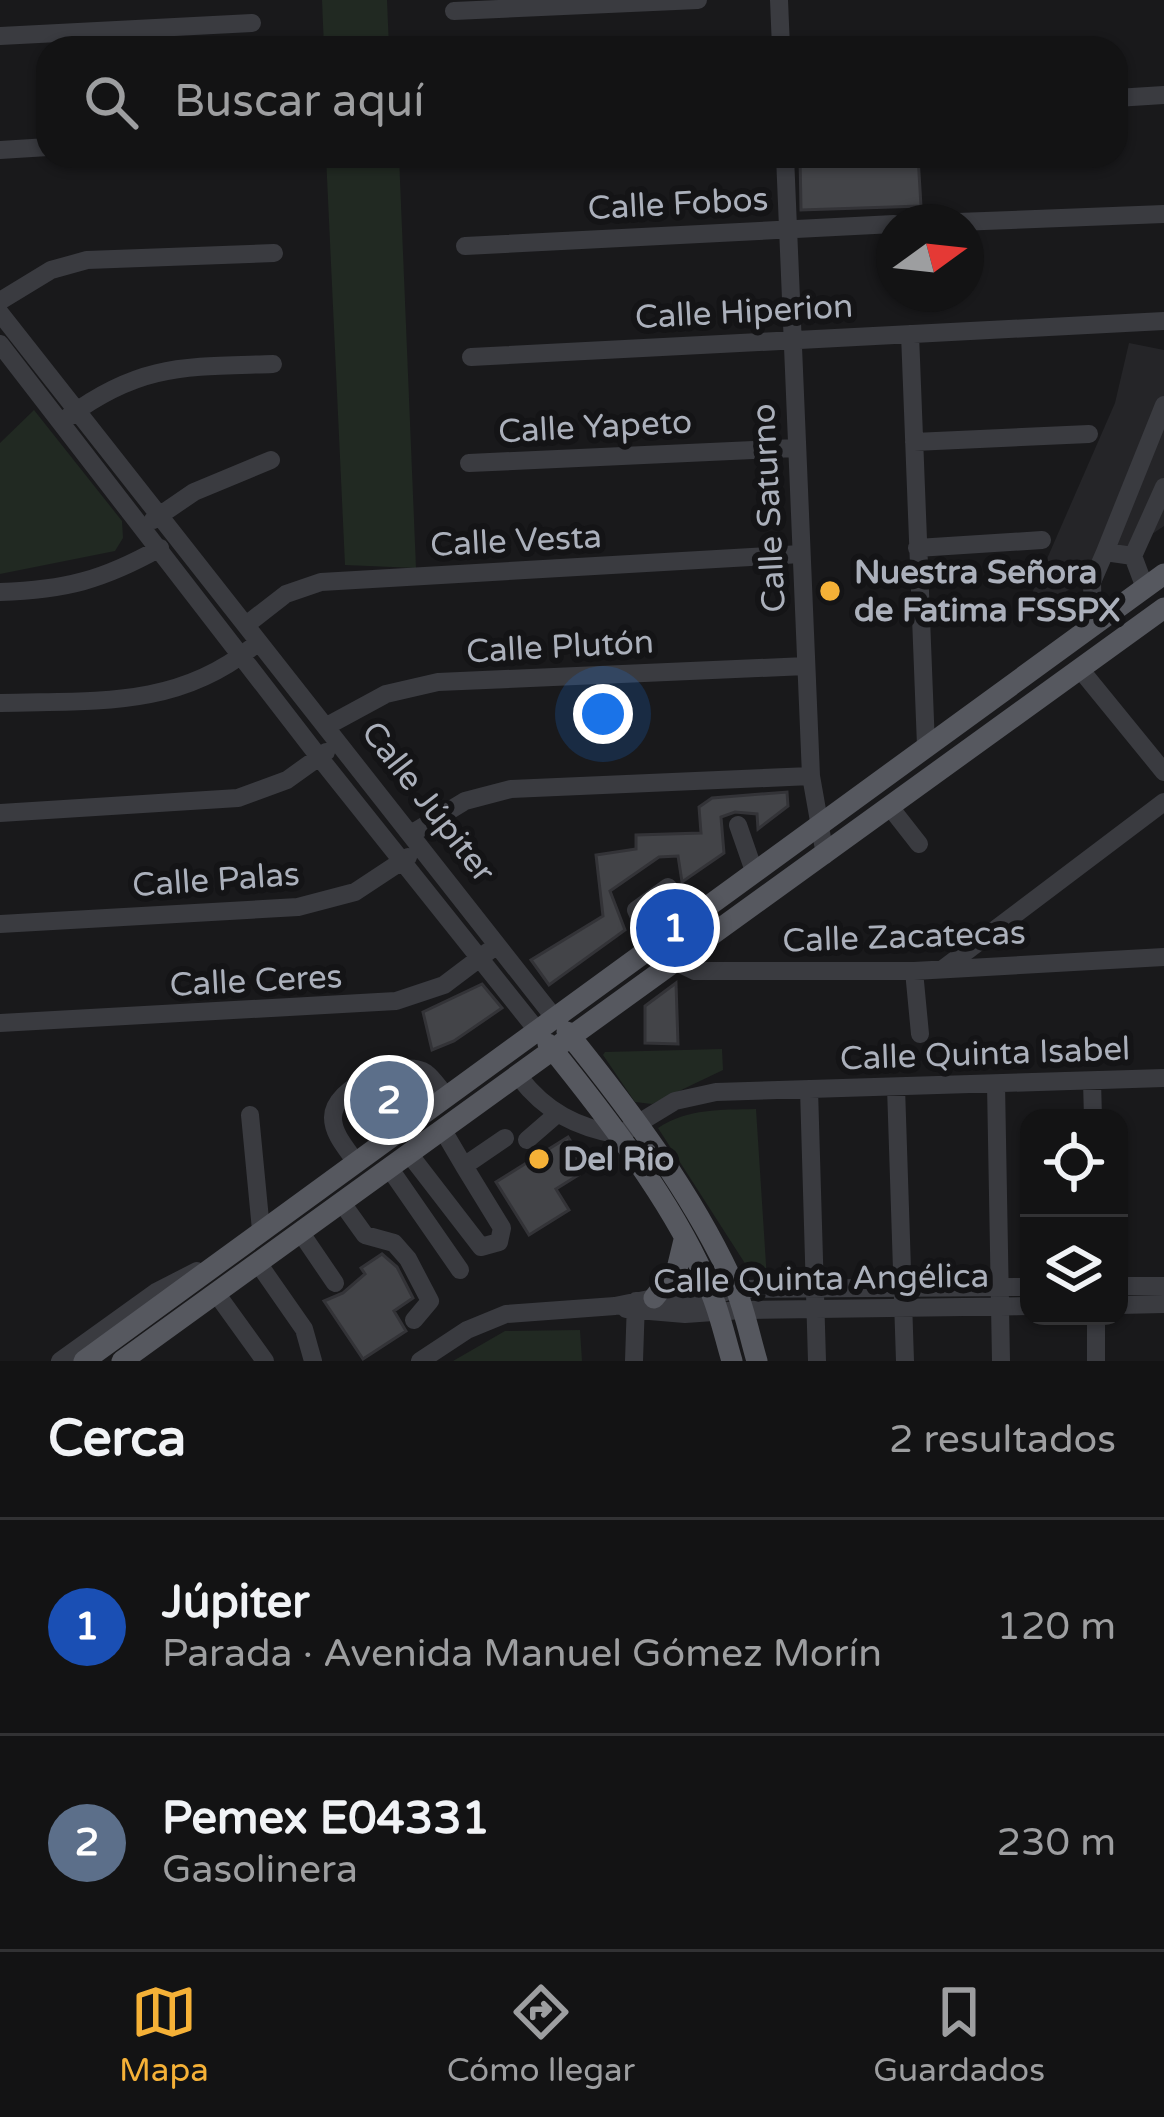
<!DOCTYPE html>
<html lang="es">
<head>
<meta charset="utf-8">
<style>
	:root { --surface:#131314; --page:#1c1c1d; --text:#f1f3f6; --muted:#9d9ea0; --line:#323234; --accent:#f5b137 }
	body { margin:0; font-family:"Varela Round",sans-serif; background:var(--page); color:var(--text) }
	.controls { position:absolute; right:36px; bottom:36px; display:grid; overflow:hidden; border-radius:24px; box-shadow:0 3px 9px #0004 }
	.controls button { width:108px; height:108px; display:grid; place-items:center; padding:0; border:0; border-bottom:3px solid var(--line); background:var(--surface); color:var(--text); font:60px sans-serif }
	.compass { position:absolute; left:876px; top:204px; width:108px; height:108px; border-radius:50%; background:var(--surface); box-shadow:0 3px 9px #0004; rotate:75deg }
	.you { position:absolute; left:603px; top:714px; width:42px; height:42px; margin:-30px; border:9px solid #fff; border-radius:50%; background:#1a73e8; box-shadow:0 0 0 18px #1a73e833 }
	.badge { display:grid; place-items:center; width:78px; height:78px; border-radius:50%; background:var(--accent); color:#fff; font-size:39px; font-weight:700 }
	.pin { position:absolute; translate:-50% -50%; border:6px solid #fff; box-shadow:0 3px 12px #0006 }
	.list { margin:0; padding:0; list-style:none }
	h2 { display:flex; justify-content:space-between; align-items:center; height:156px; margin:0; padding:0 48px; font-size:51px }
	h2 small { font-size:39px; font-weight:400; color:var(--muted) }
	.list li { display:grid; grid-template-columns:78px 1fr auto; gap:36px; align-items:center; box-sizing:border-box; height:216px; padding:0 48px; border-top:3px solid var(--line) }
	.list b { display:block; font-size:45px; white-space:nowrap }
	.list p { margin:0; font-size:39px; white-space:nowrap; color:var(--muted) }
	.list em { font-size:39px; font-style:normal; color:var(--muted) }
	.icon { flex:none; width:66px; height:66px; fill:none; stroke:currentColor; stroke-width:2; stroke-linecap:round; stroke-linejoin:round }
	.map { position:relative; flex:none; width:1164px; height:1361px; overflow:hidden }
	.search { position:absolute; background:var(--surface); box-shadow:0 3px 9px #0004; left:36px; right:36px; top:36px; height:132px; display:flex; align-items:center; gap:30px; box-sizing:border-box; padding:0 42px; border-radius:36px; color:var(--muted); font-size:45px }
	.sheet { height:588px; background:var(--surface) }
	nav { display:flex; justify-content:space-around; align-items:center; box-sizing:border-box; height:168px; border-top:3px solid var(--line); background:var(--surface); font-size:33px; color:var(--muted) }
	nav a { display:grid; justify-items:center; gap:6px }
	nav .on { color:var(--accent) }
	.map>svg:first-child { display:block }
</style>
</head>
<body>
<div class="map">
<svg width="1164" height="1361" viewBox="0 0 1164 1361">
	<rect width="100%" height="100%" fill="#19191b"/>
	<path fill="#252528" d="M1129,343L1164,350V526L1019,623L1115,403Z"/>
	<path fill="#212922" d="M322,0H387L389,48H324Z
		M326,156H399L416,568L345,565Z
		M34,410L122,521L123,538L115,551L0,574V443Z
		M722,1049L723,1070L652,1104L635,1102L603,1055L605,1052Z
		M756,1109L767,1280L755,1279L658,1128C688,1108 721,1110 756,1109Z
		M580,1330L582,1361H453L505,1331Z"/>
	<path fill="#434448" stroke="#333337" stroke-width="3" d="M800,156H918L921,206L801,210Z
		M787,792L788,806L758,829L757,814L735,812L721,817L724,853L682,882L678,856L659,857L610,891L625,930L549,985L531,960L603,916L596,855L636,849V835L701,833L699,807L712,798Z
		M676,983L678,1044L645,1043V1006Z
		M482,984L502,1008L454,1041L432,1050L423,1012Z
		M568,1137L588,1169L556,1189L569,1210L529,1235L496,1182Z
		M382,1254L397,1267L413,1298L394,1311L406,1331L363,1359L324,1301L343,1293L365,1274L361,1268Z"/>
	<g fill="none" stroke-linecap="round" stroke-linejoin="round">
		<path stroke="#3a3b40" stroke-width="18" d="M779,0L781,48
			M454,11L698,0
			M0,36L252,23
			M1116,98L1164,95
			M0,150L48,147
			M785,156L811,776L825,855
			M958,222L1164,214
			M465,246L894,224
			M0,301L51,270L87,260L274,253
			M0,313L553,1016
			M910,334L926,746
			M0,344L319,757L536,1029
			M471,357L1164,321
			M68,417C141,363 186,367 273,364
			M914,442L1089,434
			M469,463L796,448
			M153,520L194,492L271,460
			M917,548L1042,540
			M1133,556L1105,552L1164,405
			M1145,588L1133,556L1164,487
			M0,592C65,590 103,580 160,548
			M246,625L286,594L321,582L801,554
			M1093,625L1092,582L1105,552
			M1080,669L1164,772
			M0,703C92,700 175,709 251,648
			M327,726L386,694L438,682L806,666
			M890,807L919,844
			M0,813L238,798L287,780L326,752
			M738,825L754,871
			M411,834L465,801L511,789L811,776
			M690,918L668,887L636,910C647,938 667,960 695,971H914L1164,957
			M0,924L298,907L355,892L408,857
			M943,969L1164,802
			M914,971L920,1034
			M0,1023L396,1001L444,985L489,951
			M519,1077C546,1112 576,1127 619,1135L675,1101L716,1092L1164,1078
			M1092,1081L1093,1118
			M996,1084L1001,1361
			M896,1087L905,1361
			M809,1089L817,1361
			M250,1115L261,1230
			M444,1132L464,1166
			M527,1140L557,1114
			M410,1155L481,1247L499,1242L502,1228L464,1166L505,1138
			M355,1161C347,1149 333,1134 333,1118C332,1087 402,1057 426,1073C433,1078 440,1089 445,1095
			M390,1169L460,1270
			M342,1203L365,1235L394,1243L408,1259L430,1301L414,1320
			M301,1233L335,1283
			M258,1263L304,1329L313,1361
			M1119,1286H1164
			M216,1293L265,1361
			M1119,1305L1164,1304
			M626,1309L685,1314L742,1310L1029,1306
			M1096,1316V1361
			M60,1361L156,1292L197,1271
			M420,1361L467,1330L506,1314L615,1306L654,1298L713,1296L735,1289L1029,1287
			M634,1361L636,1301"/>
		<path stroke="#56585f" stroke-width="21" d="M567,1032C630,1110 695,1197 736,1289C745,1312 750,1337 757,1361
			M548,1044C604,1113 677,1207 710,1290C720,1313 725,1338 732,1361
			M654,1298L677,1269L684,1240
			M84,1361L1164,574
			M122,1361L1164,608"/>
	</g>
	<g fill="#f5b137" stroke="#141416" stroke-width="4.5">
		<circle cx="830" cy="591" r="12"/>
		<circle cx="539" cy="1159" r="12"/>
	</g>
	<g text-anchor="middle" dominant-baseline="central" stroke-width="12" stroke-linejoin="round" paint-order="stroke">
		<g font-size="33" fill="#abb0bb" stroke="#141416">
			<text transform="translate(678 204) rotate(-3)">Calle Fobos</text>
			<text transform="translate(744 312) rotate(-3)">Calle Hiperion</text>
			<text transform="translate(595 427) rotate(-3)">Calle Yapeto</text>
			<text transform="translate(769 508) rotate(-93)">Calle Saturno</text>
			<text transform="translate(516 541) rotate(-3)">Calle Vesta</text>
			<text transform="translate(560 647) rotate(-3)">Calle Plutón</text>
			<text transform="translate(428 802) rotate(52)">Calle Júpiter</text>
			<text transform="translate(216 880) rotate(-4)">Calle Palas</text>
			<text transform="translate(904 937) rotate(-2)">Calle Zacatecas</text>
			<text transform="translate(256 981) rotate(-3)">Calle Ceres</text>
			<text transform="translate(985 1054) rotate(-2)">Calle Quinta Isabel</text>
			<text transform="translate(821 1279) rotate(-1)">Calle Quinta Angélica</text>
		</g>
		<g font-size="33" font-weight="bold" fill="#abb0bb" stroke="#141416" text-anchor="start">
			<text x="854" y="572">Nuestra Señora<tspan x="854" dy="38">de Fatima FSSPX</tspan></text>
			<text x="563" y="1159">Del Rio</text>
		</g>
	</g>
</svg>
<div class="controls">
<button><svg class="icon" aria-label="locate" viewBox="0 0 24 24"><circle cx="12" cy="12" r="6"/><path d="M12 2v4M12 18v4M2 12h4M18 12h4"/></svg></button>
<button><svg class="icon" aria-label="layers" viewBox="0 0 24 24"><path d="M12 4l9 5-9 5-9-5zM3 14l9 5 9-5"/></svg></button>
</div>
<svg class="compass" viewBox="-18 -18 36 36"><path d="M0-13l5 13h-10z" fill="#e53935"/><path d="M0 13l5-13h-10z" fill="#9d9ea0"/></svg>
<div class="you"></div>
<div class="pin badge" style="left:675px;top:928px;background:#1a4fb4">1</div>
<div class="pin badge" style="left:389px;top:1100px;background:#5c6f8a">2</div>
<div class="search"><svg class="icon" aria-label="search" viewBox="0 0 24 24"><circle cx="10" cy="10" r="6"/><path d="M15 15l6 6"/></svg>Buscar aquí</div>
</div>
<section class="sheet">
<h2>Cerca<small>2 resultados</small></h2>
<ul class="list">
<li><span class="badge" style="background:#1a4fb4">1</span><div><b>Júpiter</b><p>Parada · Avenida Manuel Gómez Morín</p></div><em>120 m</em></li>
<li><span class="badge" style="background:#5c6f8a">2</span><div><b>Pemex E04331</b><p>Gasolinera</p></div><em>230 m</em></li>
</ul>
</section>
<nav>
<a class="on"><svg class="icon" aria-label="map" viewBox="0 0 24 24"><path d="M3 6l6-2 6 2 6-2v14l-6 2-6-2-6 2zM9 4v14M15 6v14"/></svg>Mapa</a>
<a><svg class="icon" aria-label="directions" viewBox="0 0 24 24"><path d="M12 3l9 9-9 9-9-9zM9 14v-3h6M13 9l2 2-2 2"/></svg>Cómo llegar</a>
<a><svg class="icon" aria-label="saved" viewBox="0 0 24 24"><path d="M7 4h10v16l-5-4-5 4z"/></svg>Guardados</a>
</nav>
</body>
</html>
